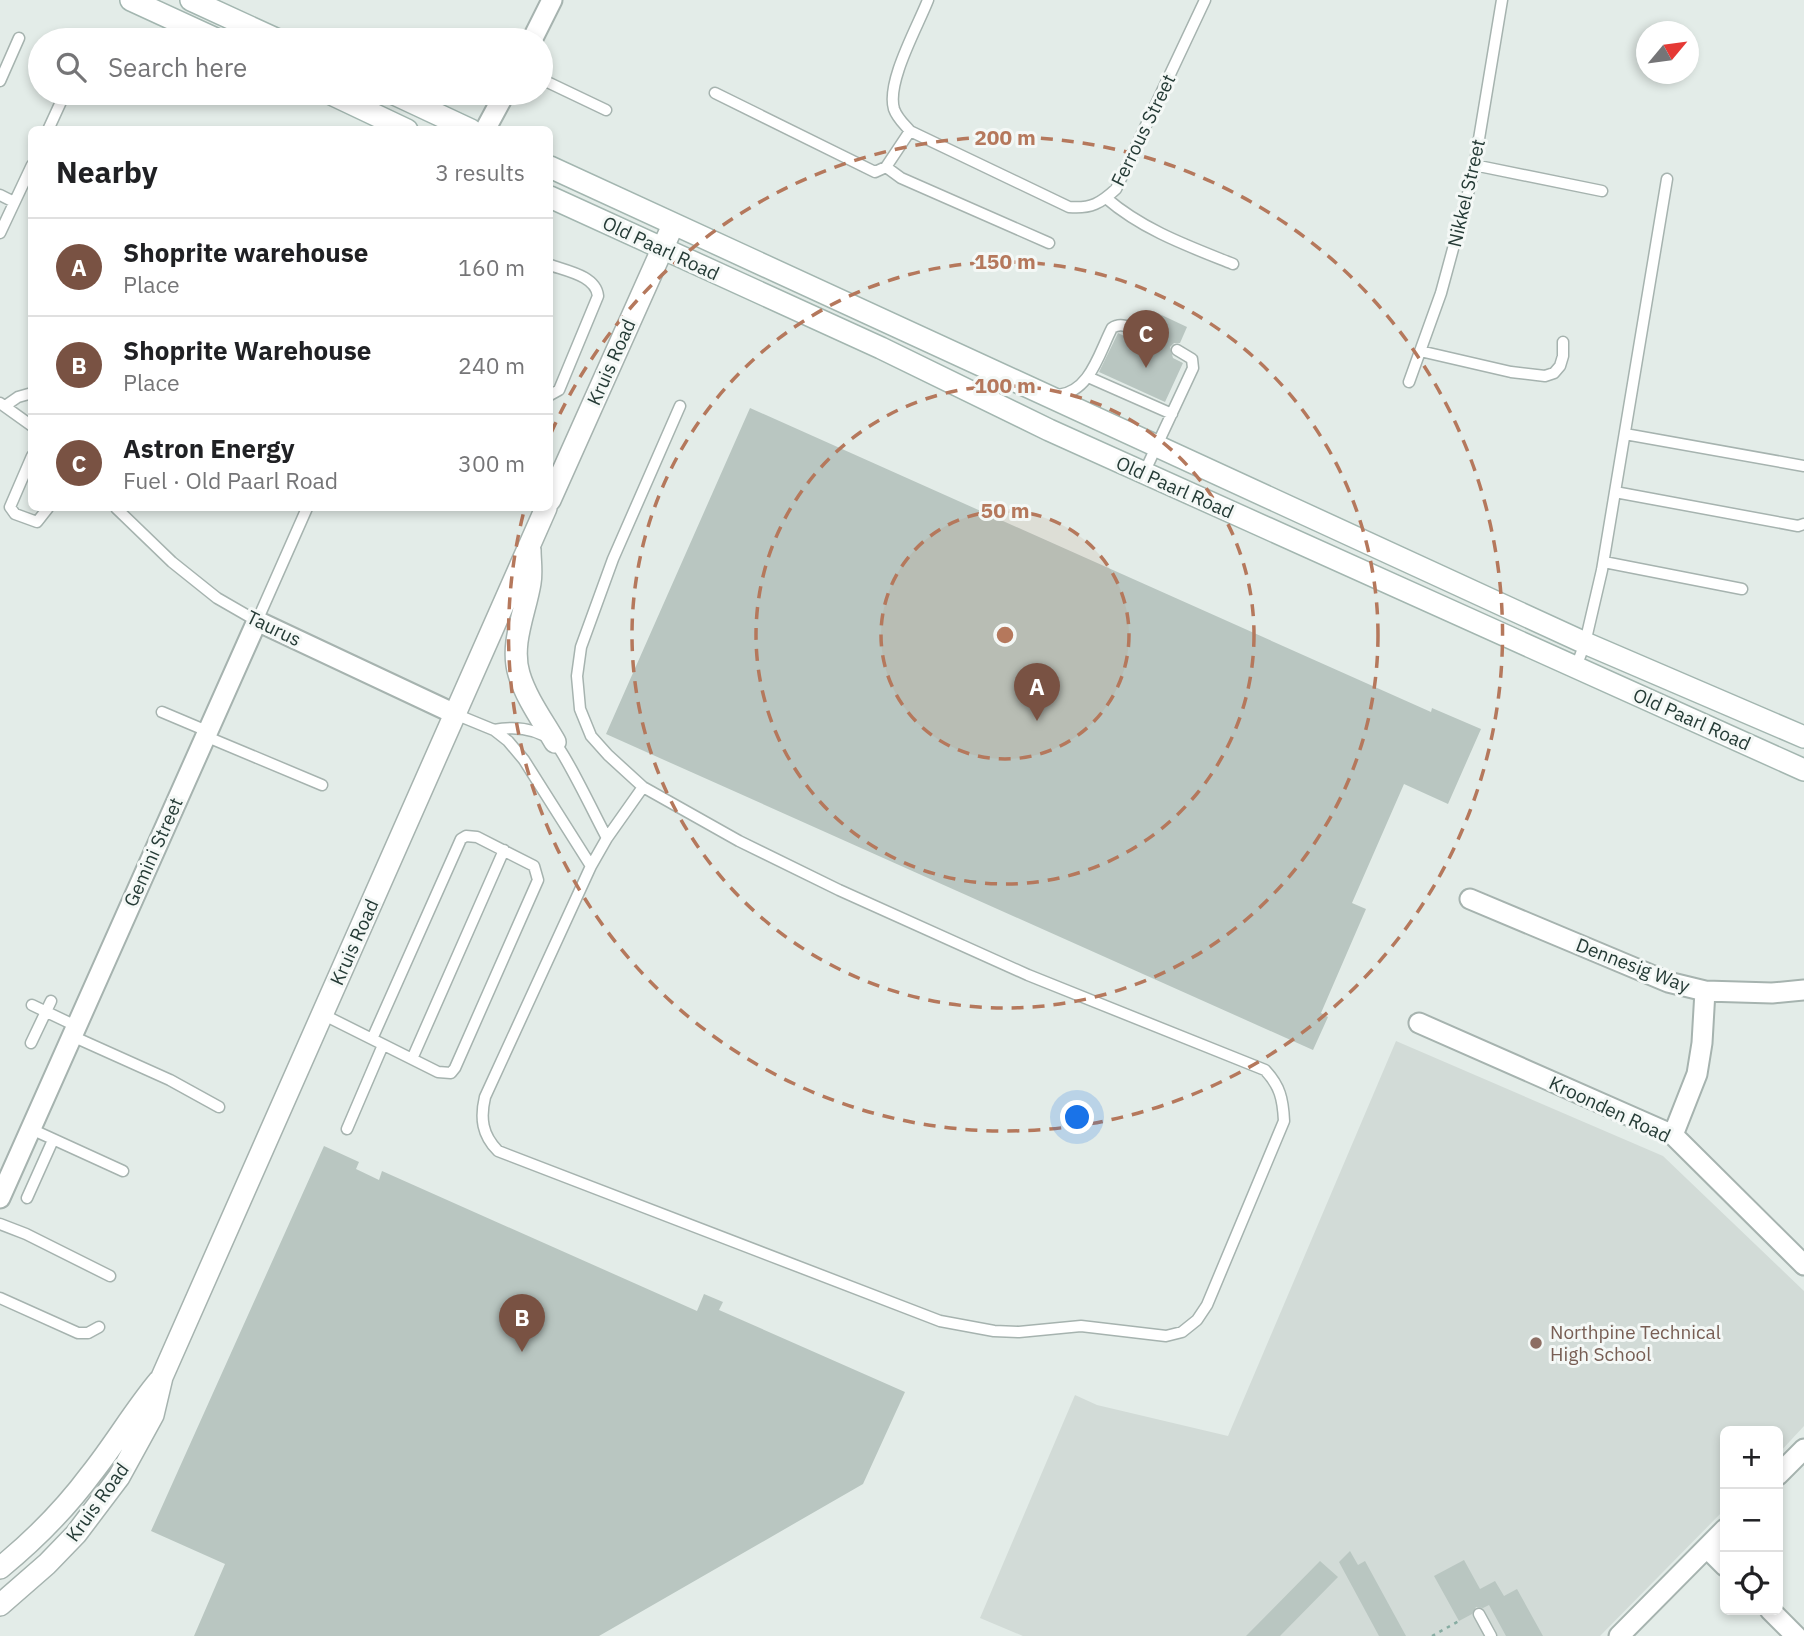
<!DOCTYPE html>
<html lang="en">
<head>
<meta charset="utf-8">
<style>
	:root { --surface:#fff; --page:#f6f6f6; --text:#202124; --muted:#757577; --line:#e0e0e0; --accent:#795243 }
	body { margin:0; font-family:"IBM Plex Sans",sans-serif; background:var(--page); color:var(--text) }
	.controls { position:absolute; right:21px; bottom:21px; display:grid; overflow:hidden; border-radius:10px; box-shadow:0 4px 10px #0003 }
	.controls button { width:63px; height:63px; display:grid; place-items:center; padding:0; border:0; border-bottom:2px solid var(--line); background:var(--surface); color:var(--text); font:35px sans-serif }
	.compass { position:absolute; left:1636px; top:21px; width:63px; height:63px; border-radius:50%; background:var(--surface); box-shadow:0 4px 10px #0003; rotate:61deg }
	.you { position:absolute; left:1078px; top:1118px; width:24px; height:24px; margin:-18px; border:5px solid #fff; border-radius:50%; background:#1a73e8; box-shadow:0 0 0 10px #1a73e833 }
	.badge { display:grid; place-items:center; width:46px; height:46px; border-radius:50%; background:var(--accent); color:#fff; font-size:23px; font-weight:700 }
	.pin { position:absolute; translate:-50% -58px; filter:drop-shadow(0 2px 4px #0008) }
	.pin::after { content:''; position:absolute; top:37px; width:24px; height:21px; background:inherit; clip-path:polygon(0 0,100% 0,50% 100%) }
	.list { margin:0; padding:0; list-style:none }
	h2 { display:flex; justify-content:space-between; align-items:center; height:91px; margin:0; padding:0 28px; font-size:30px }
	h2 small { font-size:23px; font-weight:400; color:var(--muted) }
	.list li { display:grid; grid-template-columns:46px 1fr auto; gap:21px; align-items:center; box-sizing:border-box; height:98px; padding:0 28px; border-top:2px solid var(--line) }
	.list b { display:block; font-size:26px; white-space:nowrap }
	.list p { margin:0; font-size:23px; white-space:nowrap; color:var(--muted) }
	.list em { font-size:23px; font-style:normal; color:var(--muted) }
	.icon { flex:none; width:38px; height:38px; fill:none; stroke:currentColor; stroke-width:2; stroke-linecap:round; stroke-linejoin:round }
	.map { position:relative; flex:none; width:1804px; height:1636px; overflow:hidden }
	.search { position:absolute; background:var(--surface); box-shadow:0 4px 10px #0003; left:28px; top:28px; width:525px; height:77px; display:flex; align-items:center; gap:18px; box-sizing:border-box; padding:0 24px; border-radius:38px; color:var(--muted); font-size:26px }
	.panel { position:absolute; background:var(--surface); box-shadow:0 4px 10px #0003; left:28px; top:126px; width:525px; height:385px; border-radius:10px }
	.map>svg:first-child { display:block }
</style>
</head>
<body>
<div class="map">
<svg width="1804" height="1636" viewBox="0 0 1804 1636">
	<rect width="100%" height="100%" fill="#e3ece8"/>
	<path fill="#d2dbd7" d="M1396,1041L1663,1156L1804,1291V1426L1778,1454V1431H1725V1509L1600,1636H1023L980,1618L1075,1395L1097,1405L1228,1436Z"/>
	<path fill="#b9c6c1" d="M1153,311L1187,327L1180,343H1174L1170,347L1173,358L1183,363L1165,402L1099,372L1118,333L1139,343L1149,338L1150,331L1146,327Z
		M750,408L1431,712L1432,708L1481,729L1448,804L1404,784L1352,903L1366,909L1321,1013L1328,1017L1313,1050L606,734Z
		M324,1146L359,1162L356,1169L379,1180L382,1171L697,1311L704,1294L723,1302L719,1310L905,1392L863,1484L599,1636H194L225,1564L151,1531Z
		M1350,1551L1358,1565L1365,1561L1406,1636H1379L1339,1562Z
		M1464,1560L1480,1589L1495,1581L1504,1596L1517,1589L1543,1636H1506L1489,1605L1483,1608L1476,1607L1472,1614L1459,1621L1434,1576Z
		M1320,1561L1338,1577L1280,1636H1246Z"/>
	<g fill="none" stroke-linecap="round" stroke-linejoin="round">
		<defs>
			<path id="service" d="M928,0C918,26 886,82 894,109C897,118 904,124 910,131L1069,207C1091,209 1101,203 1116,189L1205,0
				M541,79L606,110
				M0,81L19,38
				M715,93L875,172L886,167L910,131
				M48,130L65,93
				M1474,165L1602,191
				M886,167L901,178L1049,243
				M0,195L14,202
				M1106,198C1143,230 1188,246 1233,264
				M0,233L32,165
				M550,265C567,271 596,276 598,296L559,390L550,395
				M1420,351L1511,372L1545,376L1554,373L1560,366L1563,356V342
				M1088,377L1172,414
				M1409,382L1441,293L1473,175L1502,0
				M1058,395C1090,392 1099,353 1112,328C1122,321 1133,329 1143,334
				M0,403L32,426
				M5,406L18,397L32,393
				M1625,434L1804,466
				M32,456L10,507L15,514L37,522L48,508
				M1144,473L1193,368L1192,359L1177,350
				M1615,492L1798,526L1804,524
				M116,508L172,562L217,598L257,621L307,508
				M1604,562L1742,589
				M1576,667L1585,643L1602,570L1667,179
				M162,712L207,731
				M455,714L494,730L508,741L524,760L591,866
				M494,730C515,726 535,728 553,741C563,748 598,822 607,838
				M205,736L322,785
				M643,787L607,838L591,866L485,1097C480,1118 482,1135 498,1151L940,1321L994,1331L1019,1332L1081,1326L1166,1336L1182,1332L1197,1320L1207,1305L1284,1121C1283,1099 1280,1086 1265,1070L1028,975L839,890L739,841L643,787L608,755L591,736L580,709L577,676L581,647L613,559L680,406
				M32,1005L76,1026
				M322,1014L438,1072L451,1073L455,1068L538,880L534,866L477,837L466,836L461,839L372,1039
				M72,1036L170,1080L219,1107
				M31,1043L51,1001
				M412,1059L504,850
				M31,1129L123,1171
				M347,1129L383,1045
				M27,1198L53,1140
				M0,1224L26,1234L110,1276
				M0,1298L78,1333H88L99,1327
				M1479,1614L1491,1636"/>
			<path id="minor" d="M532,40L552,0
				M485,130L505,93
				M1470,899L1668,982L1705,991L1772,993L1804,990
				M1419,1023L1673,1135L1804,1265
				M1673,1135L1697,1074L1702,1043L1705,991
				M0,1198L257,621L455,714
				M1778,1475L1804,1449
				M1707,1548L1725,1566
				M1770,1610L1796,1636
				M1619,1636L1725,1529"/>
			<path id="tertiary" d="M550,500L673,225
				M530,550C530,561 532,572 530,583C525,613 510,644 519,674C526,698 543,721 555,742
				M0,1568C33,1541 65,1509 91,1474C115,1444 134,1411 159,1381
				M0,1605L47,1564L76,1534L119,1477L153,1415L162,1377L546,508"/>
			<path id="secondary" d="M131,0L218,40
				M191,0L278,40
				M329,93L407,130
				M392,93L471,130
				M550,167L1585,643L1804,737
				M550,197L881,348L1049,430L1804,770"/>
		</defs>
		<use href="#service" stroke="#a6b3af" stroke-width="13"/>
		<use href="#minor" stroke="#a6b3af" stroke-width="23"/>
		<use href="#tertiary" stroke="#a6b3af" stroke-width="24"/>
		<use href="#secondary" stroke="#a3b6b0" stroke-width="24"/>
		<path stroke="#87aca2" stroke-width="2.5" stroke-dasharray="3.5 5" stroke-linecap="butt" d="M1432,1636L1459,1621"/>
		<use href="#service" stroke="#fff" stroke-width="10"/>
		<use href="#minor" stroke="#fff" stroke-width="19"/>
		<use href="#tertiary" stroke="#fff" stroke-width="21"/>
		<use href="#secondary" stroke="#fff" stroke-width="21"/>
	</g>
	<circle cx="1005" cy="635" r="124" fill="#b5785c" fill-opacity=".12"/>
	<g fill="none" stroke="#b5785c" stroke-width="3.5" stroke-dasharray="12 9">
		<circle cx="1005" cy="635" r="124"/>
		<circle cx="1005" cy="635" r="249"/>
		<circle cx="1005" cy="635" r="373"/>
		<path d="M551 433A497 497 0 1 1 524 511"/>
	</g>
	<circle fill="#8d6e63" stroke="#f4f8f6" stroke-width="2.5" cx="1536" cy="1343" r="7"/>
	<g text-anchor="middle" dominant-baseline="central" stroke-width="6" stroke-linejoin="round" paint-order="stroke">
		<g font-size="19" fill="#253b36" stroke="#f4f8f6">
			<text transform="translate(1143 130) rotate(-64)">Ferrous Street</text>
			<text transform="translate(1466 193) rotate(-77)">Nikkel Street</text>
			<text transform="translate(661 248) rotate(25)">Old Paarl Road</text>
			<text transform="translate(611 362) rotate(-66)">Kruis Road</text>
			<text transform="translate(1175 487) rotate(24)">Old Paarl Road</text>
			<text transform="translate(274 628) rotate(26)">Taurus</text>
			<text transform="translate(1692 719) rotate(24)">Old Paarl Road</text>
			<text transform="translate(153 852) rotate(-66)">Gemini Street</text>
			<text transform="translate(354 942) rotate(-66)">Kruis Road</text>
			<text transform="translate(1633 965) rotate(21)">Dennesig Way</text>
			<text transform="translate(1610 1109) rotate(25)">Kroonden Road</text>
			<text transform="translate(97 1502) rotate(-54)">Kruis Road</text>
		</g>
		<g font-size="19" fill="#785e54" stroke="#f4f8f6" text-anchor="start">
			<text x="1550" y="1332">Northpine Technical<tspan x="1550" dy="22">High School</tspan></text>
		</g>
	</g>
	<circle cx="1005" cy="635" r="10" fill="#b5785c" stroke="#f4f8f6" stroke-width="3.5"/>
	<g font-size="21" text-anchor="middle" font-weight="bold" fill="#b5785c" stroke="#f4f8f6" stroke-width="6" stroke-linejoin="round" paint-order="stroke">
		<text x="1005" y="145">200 m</text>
		<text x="1005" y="269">150 m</text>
		<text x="1005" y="393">100 m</text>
		<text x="1005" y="518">50 m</text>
	</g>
</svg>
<div class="controls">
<button>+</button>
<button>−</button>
<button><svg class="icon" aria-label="locate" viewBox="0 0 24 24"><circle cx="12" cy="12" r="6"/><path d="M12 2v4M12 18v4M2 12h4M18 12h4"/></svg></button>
</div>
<svg class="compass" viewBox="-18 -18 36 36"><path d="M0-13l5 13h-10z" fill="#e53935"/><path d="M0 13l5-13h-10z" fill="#757577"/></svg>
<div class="you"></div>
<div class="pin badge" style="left:1037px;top:721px">A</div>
<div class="pin badge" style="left:522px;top:1352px">B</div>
<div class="pin badge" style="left:1146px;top:368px">C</div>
<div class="search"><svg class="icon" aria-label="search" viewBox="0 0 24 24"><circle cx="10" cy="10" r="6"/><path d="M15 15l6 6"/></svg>Search here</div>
<section class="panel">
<h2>Nearby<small>3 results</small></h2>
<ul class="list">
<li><span class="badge">A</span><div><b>Shoprite warehouse</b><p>Place</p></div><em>160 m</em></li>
<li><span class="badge">B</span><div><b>Shoprite Warehouse</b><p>Place</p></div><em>240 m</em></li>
<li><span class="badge">C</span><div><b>Astron Energy</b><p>Fuel · Old Paarl Road</p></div><em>300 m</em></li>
</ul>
</section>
</div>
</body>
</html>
